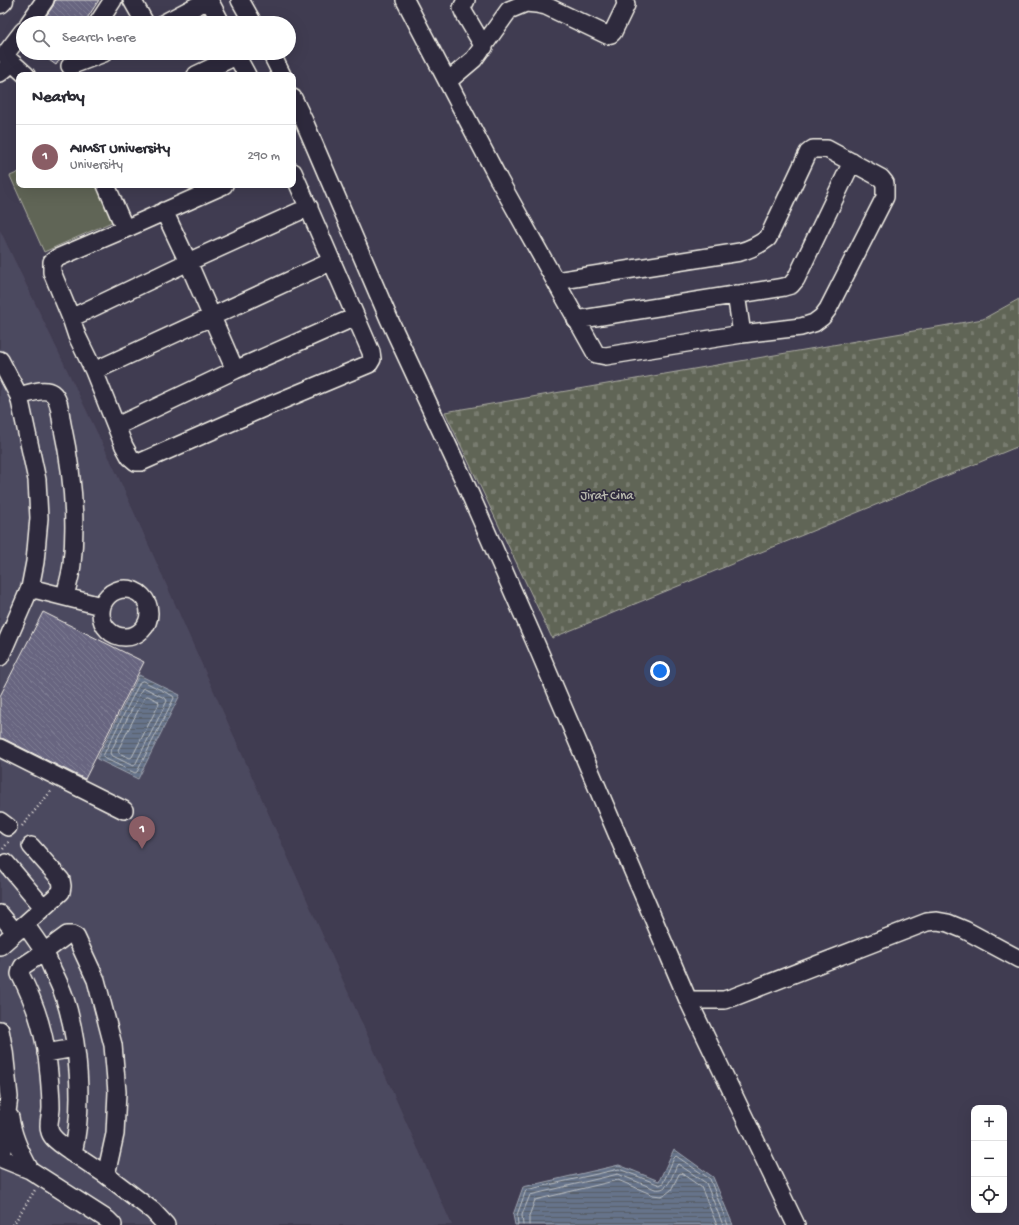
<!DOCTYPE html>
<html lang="en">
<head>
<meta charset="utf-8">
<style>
	:root { --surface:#fff; --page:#f7f7f7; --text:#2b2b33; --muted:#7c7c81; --line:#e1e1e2; --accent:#8a5d65 }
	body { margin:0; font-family:"Gochi Hand",sans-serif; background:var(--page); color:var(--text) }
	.controls { position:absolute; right:12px; bottom:12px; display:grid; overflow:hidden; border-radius:8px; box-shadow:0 4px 16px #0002 }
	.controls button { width:36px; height:36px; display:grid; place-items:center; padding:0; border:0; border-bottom:1px solid var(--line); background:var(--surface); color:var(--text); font:20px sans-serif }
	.you { position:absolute; left:660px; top:671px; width:14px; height:14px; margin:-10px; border:3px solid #fff; border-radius:50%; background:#1a73e8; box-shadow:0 0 0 6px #1a73e833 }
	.badge { display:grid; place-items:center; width:26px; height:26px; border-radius:50%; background:var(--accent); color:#fff; font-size:13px; font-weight:700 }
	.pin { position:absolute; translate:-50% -33px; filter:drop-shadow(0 1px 2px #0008) }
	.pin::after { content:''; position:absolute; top:21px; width:14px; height:12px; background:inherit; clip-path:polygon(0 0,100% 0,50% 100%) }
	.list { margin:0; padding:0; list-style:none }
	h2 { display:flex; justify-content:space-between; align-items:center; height:52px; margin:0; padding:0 16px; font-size:17px }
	h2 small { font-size:13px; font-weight:400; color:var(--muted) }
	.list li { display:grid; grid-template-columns:26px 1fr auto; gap:12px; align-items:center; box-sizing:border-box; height:64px; padding:0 16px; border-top:1px solid var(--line) }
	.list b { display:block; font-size:15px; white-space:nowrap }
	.list p { margin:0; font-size:13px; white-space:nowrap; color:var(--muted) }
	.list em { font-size:13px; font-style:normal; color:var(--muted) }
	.icon { flex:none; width:22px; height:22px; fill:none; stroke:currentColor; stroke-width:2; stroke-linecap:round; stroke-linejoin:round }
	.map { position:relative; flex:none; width:1019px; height:1225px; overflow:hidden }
	.search { position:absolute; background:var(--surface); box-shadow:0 4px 16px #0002; left:16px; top:16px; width:280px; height:44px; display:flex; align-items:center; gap:10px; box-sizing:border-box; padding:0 14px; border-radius:22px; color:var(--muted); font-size:15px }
	.panel { position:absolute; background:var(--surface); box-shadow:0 4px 16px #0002; left:16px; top:72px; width:280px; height:116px; border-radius:8px }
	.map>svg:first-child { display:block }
</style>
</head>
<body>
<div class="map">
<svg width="1019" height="1225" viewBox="0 0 1019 1225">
	<defs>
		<pattern id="cemetery-stones" width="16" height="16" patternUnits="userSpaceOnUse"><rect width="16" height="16" fill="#616557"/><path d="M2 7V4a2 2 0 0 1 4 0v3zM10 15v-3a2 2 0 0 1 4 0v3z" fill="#787c6f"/></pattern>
		<pattern id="water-rules" width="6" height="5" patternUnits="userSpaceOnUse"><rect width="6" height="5" fill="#66738a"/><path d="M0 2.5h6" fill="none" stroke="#585e68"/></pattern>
		<pattern id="building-back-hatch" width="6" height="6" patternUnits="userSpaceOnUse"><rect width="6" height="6" fill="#676580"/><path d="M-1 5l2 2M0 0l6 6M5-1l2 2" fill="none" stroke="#7d7c92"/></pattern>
	</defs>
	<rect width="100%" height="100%" fill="#403c51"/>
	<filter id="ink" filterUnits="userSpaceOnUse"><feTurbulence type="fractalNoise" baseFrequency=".025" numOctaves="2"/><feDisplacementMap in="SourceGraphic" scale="8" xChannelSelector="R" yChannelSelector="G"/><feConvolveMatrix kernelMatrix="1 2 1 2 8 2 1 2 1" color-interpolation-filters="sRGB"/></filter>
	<g filter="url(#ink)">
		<path fill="#4c485f" d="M0,230L117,474L452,1225H0Z"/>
		<path fill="#616557" stroke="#aaaba0" d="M19,172V185H98L114,221L44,252L10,176Z"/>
		<path fill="url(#cemetery-stones)" stroke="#aaaba0" d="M1019,299V446L552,638L445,412L983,319Z"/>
		<path fill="url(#water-rules)" stroke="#9fa5b0" d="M139,675L180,695L138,779L97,759Z
			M674,1149L713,1177L733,1225H515L513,1215L523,1187L619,1165L659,1181Z"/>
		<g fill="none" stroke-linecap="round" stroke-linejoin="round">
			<path stroke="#bbbfc2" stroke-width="1" d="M143,681L173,696L174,698L137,772L135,773L104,758L103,756L140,682Z
				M145,688L166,699L167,701L135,765L133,766L111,755L110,753L142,689Z
				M148,696L158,701L159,704L132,757L130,758L119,753L118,750L145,697Z
				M518,1225L517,1215L526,1190L619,1169L660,1185L663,1183L674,1158L676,1156L710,1179L728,1225
				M523,1225L522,1215L530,1195L618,1174L655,1189C669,1192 672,1175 677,1165L678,1164L706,1183L723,1225
				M529,1225V1216L535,1200L618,1180L653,1195L661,1196L666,1194L671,1190L679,1174L681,1173L701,1187L717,1225"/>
		</g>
		<path fill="url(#building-back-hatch)" stroke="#f4f1e8" d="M55,0H99L84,23H41L53,6Z
			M39,53H64L56,65Z
			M43,612L144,662L85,779L4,739L0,738V696Z"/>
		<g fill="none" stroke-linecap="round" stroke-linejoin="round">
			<defs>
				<path id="minor" d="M132,0L145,23
					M209,0L221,23
					M240,0L253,23
					M405,0L499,180L596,354L606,356L742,334L801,327L814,323L822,317L828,309L885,197V183L881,178L827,149H813L808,153L768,238C759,245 751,249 740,252L556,281
					M466,0L462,8L464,13L484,47
					M29,23L45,0
					M98,23L113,0
					M164,23L208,0
					M23,31L7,52V58L26,75
					M235,53L247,75
					M271,53L282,75
					M70,66L104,53
					M0,73L12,63
					M196,75L236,56
					M448,81L474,59L509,10L526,3L536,4L546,6L607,35L611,34L613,32L626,5L625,0
					M293,98L304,121L389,319L462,476L536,644L688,1000L796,1225
					M106,185L125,229
					M224,185L125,229L57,258L52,262V272L71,318L188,262L309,207
					M164,211L188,262L235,370
					M736,294L742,334
					M71,318L77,336L94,371L124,446L130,457L136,462H141L261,409L369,364L372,359L371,352L293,172
					M576,320L784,287L791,285L796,279L852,162
					M0,360L19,396L37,480L39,518L35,562L30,588L0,657
					M94,371L332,261
					M19,396C28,394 44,387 52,393C60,399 60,414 62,424C72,470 77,517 72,564C71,575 67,586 65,597
					M117,426L235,370L355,317
					M30,588L101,606
					M101 613a24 24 0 1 1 48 0a24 24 0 1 1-48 0Z
					M0,748L124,810
					M0,821L8,827
					M6,863L43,907
					M0,914L15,932
					M25,924L61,892L62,886L61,880L31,846
					M0,946L25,924C31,933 38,942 44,952C48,958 50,965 53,971C57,979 61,987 64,996C79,1040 84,1107 73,1153L106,1175
					M688,1000H724L734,997L927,922L937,921L948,923L965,930L1019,959
					M0,1030L4,1051L9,1097L1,1158
					M46,1053L75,1048
					M10,1117C12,1136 21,1154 30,1170
					M73,1153C66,1147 53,1141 50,1132C47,1125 51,1115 51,1108C51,1097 50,1085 49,1074C46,1037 37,1007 20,974L21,970L23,966L44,952L67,935H72L76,937L96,980L113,1045L117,1092L115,1134L106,1175L153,1211L166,1225
					M0,1158L30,1170L108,1220L113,1225"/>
				<path id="major" d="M0,2L2,0"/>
			</defs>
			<use href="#minor" stroke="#f4f1e8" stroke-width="20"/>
			<use href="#major" stroke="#f4f1e8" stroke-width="25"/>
			<path stroke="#f4f1e8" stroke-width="2.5" stroke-dasharray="1 3" stroke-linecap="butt" d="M22,826L52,790
				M3,849L10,840
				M13,1225L35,1190"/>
			<use href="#minor" stroke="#2f2a3d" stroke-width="17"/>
			<use href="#major" stroke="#2f2a3d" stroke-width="22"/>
		</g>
	</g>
	<g text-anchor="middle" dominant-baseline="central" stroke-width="3.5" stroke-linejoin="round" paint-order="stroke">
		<g font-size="13" fill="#b9b9ae" stroke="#2f2a3d">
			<text x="607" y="496">Jirat Cina</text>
		</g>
	</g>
</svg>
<div class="controls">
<button>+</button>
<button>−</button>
<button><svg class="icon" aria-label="locate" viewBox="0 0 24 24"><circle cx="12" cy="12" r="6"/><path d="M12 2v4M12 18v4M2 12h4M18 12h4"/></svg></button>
</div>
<div class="you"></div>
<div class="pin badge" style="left:142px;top:849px">1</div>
<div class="search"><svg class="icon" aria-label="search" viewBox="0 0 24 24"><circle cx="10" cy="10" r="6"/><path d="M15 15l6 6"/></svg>Search here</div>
<section class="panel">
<h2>Nearby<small></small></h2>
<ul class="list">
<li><span class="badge">1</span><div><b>AIMST University</b><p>University</p></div><em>290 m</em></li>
</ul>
</section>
</div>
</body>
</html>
